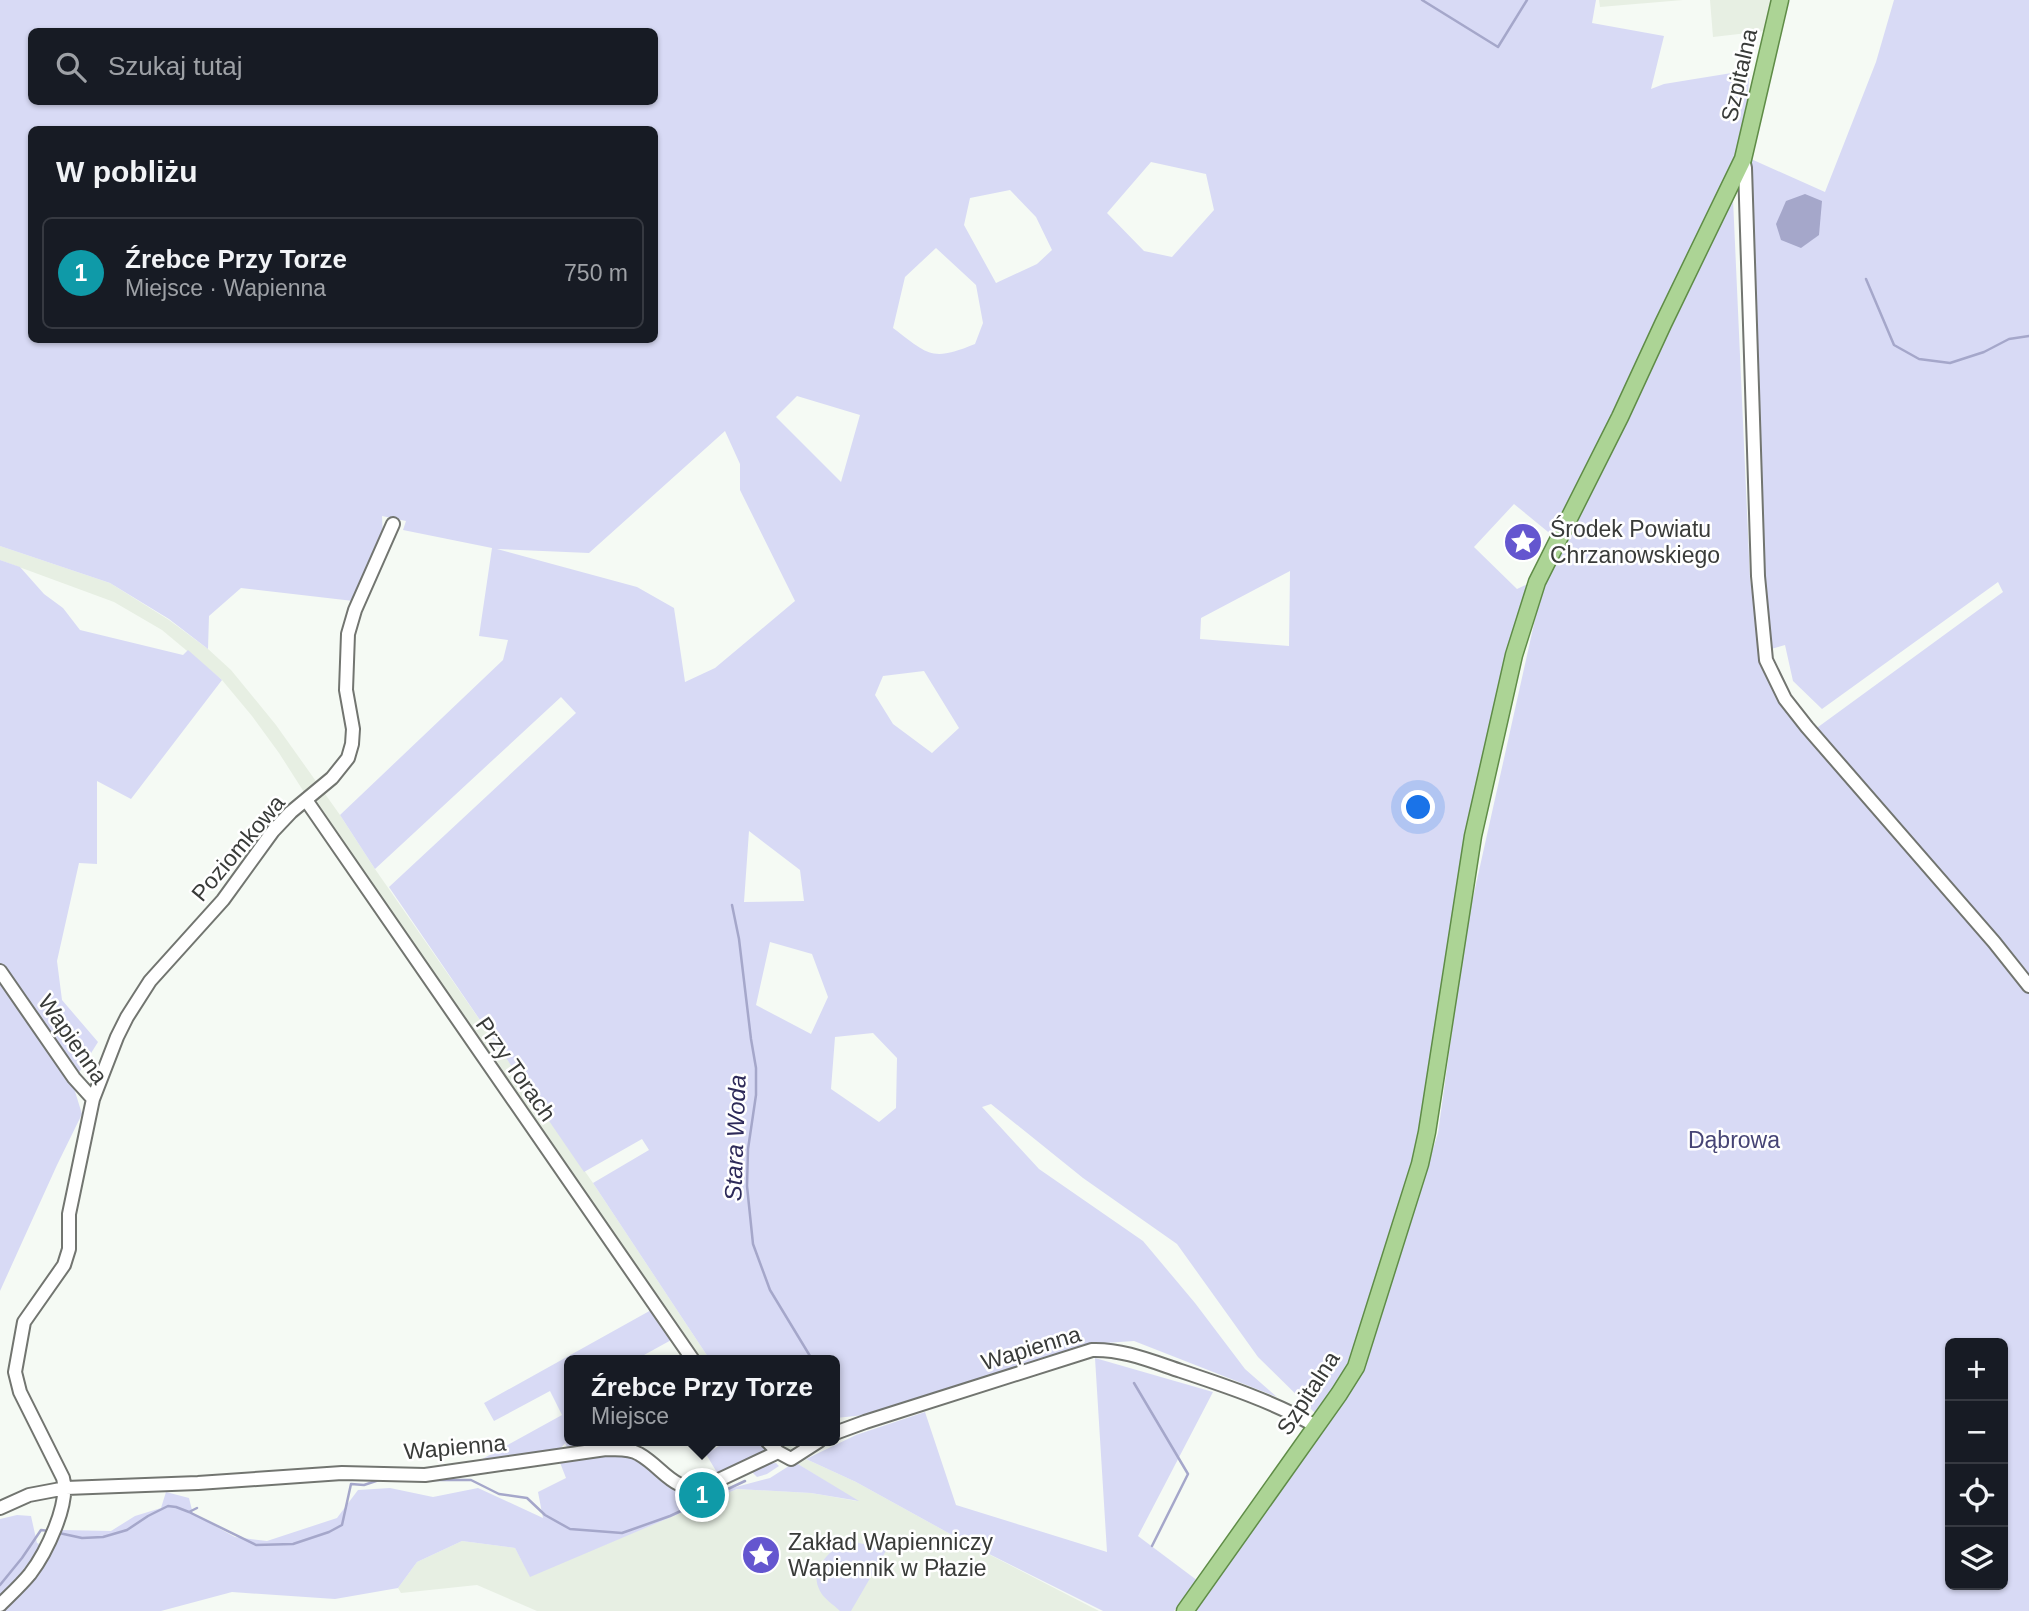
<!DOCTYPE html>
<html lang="pl">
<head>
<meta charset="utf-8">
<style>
	:root { --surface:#171b24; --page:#242831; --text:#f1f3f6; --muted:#9ea1a6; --line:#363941; --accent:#2563eb }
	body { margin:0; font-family:Helvetica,sans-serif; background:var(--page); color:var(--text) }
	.controls { position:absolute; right:21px; bottom:21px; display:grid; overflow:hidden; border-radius:10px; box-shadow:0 2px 5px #0004 }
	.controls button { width:63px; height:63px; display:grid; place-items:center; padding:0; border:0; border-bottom:2px solid var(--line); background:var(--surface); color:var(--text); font:35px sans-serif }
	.you { position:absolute; left:1419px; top:808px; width:24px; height:24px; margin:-18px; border:5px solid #fff; border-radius:50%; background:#1a73e8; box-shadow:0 0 0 10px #1a73e833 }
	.badge { display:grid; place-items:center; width:46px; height:46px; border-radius:50%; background:var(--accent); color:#fff; font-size:23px; font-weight:700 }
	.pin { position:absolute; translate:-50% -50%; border:4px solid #fff; box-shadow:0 2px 7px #0006 }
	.popup { position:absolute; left:564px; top:1355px; width:276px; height:91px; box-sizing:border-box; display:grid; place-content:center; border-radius:10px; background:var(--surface); filter:drop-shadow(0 2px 5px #0005); font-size:23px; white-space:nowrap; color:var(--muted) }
	.popup b { font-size:26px; color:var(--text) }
	.popup::after { content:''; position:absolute; left:50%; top:100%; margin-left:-14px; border:14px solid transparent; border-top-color:var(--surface) }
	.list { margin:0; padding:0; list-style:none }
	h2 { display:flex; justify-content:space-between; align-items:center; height:91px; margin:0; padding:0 28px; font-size:30px }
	h2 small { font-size:23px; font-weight:400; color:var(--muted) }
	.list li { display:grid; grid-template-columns:46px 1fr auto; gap:21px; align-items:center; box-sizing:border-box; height:112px; margin:0 14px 14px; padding:0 14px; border:2px solid var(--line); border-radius:10px }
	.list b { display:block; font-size:26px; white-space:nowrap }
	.list p { margin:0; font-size:23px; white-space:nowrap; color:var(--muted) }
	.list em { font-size:23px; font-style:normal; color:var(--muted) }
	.icon { flex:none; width:38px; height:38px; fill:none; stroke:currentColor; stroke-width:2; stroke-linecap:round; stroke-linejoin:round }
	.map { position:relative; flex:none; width:2029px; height:1611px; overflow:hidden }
	.search { position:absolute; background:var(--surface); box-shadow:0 2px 5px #0004; left:28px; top:28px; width:630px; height:77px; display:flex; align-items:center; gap:18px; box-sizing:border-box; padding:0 24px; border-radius:10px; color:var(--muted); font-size:26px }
	.panel { position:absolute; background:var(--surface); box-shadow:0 2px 5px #0004; left:28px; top:126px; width:630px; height:217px; border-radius:10px }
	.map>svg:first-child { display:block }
</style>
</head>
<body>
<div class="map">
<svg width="2029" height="1611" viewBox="0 0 2029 1611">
	<rect width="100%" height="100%" fill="#f5faf4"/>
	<path fill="#e7efe3" d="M1599,0H1683L1600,7Z
		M1710,0H1773L1765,31L1713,37Z
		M0,546L110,583L169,620L208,649L231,670L276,725L340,815L375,869L593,1183L710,1360H698L311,803L279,753L252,716L222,680L162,630L114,602L0,560Z
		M772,1441H784L806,1459L856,1482L963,1541L1099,1611H537L477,1585L401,1593L398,1588L417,1562L462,1541L515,1548L530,1576L737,1489L811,1493L857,1501L798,1464Z"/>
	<path fill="#d8daf5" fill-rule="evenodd" d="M0,0H1596L1592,23L1664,36L1651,89L1664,84L1750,70L1744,136L1741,152L1553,536L1514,504L1474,547L1517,589L1530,583L1464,835L1453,925L1422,1132L1350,1364L1315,1413L1258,1357L1177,1244L1083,1178L991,1104L982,1107L1039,1169L1143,1241L1195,1303L1245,1369L1277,1397L1134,1341L1104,1343L1082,1347L874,1414L836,1418L835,1360H815L813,1356L811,1360H710L593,1183L649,1150L642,1139L584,1172L389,887L576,713L561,697L375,869L340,815L503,660L508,640L479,636L492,548L403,530L406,521L382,516L383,538L362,602L241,588L209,616L208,649L169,619L110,583L0,546ZM32,32H654V102H32ZM32,130H654V340H32ZM1151,162L1206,174L1214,210L1172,257L1144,251L1107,213ZM1010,190L1036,217L1052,250L1037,264L996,283L964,225L970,198ZM936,248L976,285L983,323L975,344C931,362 929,355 893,328L905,277ZM797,396L860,415L841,482L776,417ZM725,431L740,464V490L795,601L715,668L685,682L674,608L637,587L497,549L589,553ZM1290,571L1289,646L1200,639L1201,618ZM924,671L959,728L932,753L893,724L875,695L883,676ZM749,831L800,870L804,901L744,902ZM770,942L812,954L828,997L811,1034L756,1005ZM873,1033L897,1058L896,1108L879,1122L831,1089L835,1037Z
		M1894,0H2029V982L1814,730L2003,592L1998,582L1822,709L1793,681L1785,645L1771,649L1763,574L1751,159L1825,192L1876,62Z
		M1733,199L1750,579L1762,660L1782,701L2029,992V1611H1191L1362,1372L1438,1133L1466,929L1542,588ZM1950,1343H2003V1585H1950Z
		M0,560L20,567L44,594L63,608L80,630L183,655L188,650L222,680L131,799L97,781V864L79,863L57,961L62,1000L98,1042L78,1074L10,975L0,964Z
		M0,980L73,1085L82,1114L57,1165L0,1291Z
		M653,1309L673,1339L635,1360H569V1439L558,1451L466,1468L562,1415L550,1391L494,1421L484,1403Z
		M1095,1358L1213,1392L1138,1536L1198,1581L1174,1611H1103L963,1541L856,1482L806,1459L856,1435L925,1412L956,1505L1107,1552Z
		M570,1441H625L605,1445L568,1449L565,1443Z
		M727,1441H761L771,1450L719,1476L706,1454Z
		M604,1452L628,1454L648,1466L670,1486L685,1491L707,1490L687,1500L770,1478L792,1464H798L859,1501L811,1493L737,1489L530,1577L515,1548L462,1541L417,1562L398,1588L335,1599L232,1592L161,1611H0V1519L17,1515L31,1516L37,1543L49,1548L61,1530L111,1531L135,1516L161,1508L166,1492L189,1498L193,1514L235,1537L267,1541L337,1518L358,1490L390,1488L433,1497L478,1488L543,1518L538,1492L566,1478L559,1460Z
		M776,1463L779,1466L767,1474L757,1477L750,1470L762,1464Z
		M845,1540L887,1549L851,1611H840C834,1605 823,1598 820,1591C808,1569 830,1552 845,1540Z"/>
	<path fill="#a5a7ca" d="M1805,194L1822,201L1819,235L1801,248L1781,240L1776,224L1786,201Z"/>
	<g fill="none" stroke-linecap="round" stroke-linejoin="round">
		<path stroke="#a5a7ca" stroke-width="2.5" d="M1422,0L1498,47L1527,0
			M1866,279L1894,345L1919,359L1950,363L1984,352L2009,339L2029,336
			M732,905L739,939L751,1039L756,1068V1095L748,1149L747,1186L753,1244L770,1290L810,1356V1360
			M1134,1383L1188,1474L1152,1546
			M787,1444L789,1441
			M431,1480H471L499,1494L527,1498L545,1515L570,1529L622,1533L670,1516L745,1481
			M189,1512L197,1508
			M59,1533L82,1538L103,1537L127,1530L148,1516L168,1506L176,1507L189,1512L256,1545L293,1544L329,1532L342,1525L351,1484L364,1485L379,1480
			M0,1585L22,1558L41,1530L49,1531"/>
		<defs>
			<path id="minor" d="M1743,159L1745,168L1758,576L1766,660L1785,699L1807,727L1994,942L2029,986
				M306,800L693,1360
				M0,971L74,1078L93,1099
				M835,1433L865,1422L1092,1350C1123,1349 1151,1361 1181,1371C1226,1386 1274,1402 1316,1426
				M767,1441L778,1452L791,1459L819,1441
				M0,1508L29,1495L66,1488L198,1483L342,1473L425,1475L606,1449C617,1450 629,1448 639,1454C664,1468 673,1494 706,1486L778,1452
				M0,1605C10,1595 21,1585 30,1574C46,1553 70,1504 63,1478L20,1392L15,1372L24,1322L64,1265L69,1249V1214L93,1099L117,1037L127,1017L150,981L223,900L273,831L291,812L332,778L348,758L352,744L353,729L346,690L348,634L355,610L393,524"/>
			<path id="major" d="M1185,1611L1339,1394L1356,1367L1420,1164L1427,1132L1473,836L1514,655L1537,582L1620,417L1663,324L1743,159L1780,0"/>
		</defs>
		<use href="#minor" stroke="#727570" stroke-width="16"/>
		<use href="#major" stroke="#5f8c47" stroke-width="19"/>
		<use href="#minor" stroke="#fff" stroke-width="12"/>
		<use href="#major" stroke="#acd495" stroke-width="16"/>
	</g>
	<defs>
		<symbol id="sight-disc" viewBox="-11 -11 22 22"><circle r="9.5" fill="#6456cf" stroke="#fff"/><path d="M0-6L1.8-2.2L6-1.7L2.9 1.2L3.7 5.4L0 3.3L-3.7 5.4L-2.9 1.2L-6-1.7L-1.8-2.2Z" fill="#fff"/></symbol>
	</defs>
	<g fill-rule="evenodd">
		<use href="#sight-disc" x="1501" y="520" width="44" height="44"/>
		<use href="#sight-disc" x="739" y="1533" width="44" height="44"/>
	</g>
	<g text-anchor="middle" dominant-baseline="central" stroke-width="5" stroke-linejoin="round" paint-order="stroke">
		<g font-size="23" fill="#393b39" stroke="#fff">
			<text transform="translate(1739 75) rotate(-77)">Szpitalna</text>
			<text transform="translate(238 848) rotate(-50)">Poziomkowa</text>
			<text transform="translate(73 1039) rotate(55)">Wapienna</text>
			<text transform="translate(516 1069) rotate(55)">Przy Torach</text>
			<text transform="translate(1031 1348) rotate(-17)">Wapienna</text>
			<text transform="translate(1308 1393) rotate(-57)">Szpitalna</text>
			<text transform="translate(455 1447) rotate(-5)">Wapienna</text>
		</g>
		<g font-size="23" fill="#393b39" stroke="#fff" text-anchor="start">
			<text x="1550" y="529">Środek Powiatu<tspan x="1550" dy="26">Chrzanowskiego</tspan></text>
			<text x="788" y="1542">Zakład Wapienniczy<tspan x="788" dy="26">Wapiennik w Płazie</tspan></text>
		</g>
		<g font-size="23" fill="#464475" stroke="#fff">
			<text x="1734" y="1140">Dąbrowa</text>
		</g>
		<g font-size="24" font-style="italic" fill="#2d2a59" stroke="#fff">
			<text transform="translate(735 1138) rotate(-88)">Stara Woda</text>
		</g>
	</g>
</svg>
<div class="controls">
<button>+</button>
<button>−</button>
<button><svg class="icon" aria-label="locate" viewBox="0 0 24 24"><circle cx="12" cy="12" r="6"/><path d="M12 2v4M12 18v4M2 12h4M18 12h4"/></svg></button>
<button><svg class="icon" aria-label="layers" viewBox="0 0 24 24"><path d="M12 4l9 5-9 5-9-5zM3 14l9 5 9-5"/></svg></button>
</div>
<div class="you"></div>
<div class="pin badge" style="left:702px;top:1495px;background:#0f9aa8">1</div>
<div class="popup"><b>Źrebce Przy Torze</b>Miejsce</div>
<div class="search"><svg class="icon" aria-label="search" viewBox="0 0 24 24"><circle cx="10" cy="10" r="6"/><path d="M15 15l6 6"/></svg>Szukaj tutaj</div>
<section class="panel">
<h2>W pobliżu<small></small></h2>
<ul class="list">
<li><span class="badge" style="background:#0f9aa8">1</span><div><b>Źrebce Przy Torze</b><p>Miejsce · Wapienna</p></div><em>750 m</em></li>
</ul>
</section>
</div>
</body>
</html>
